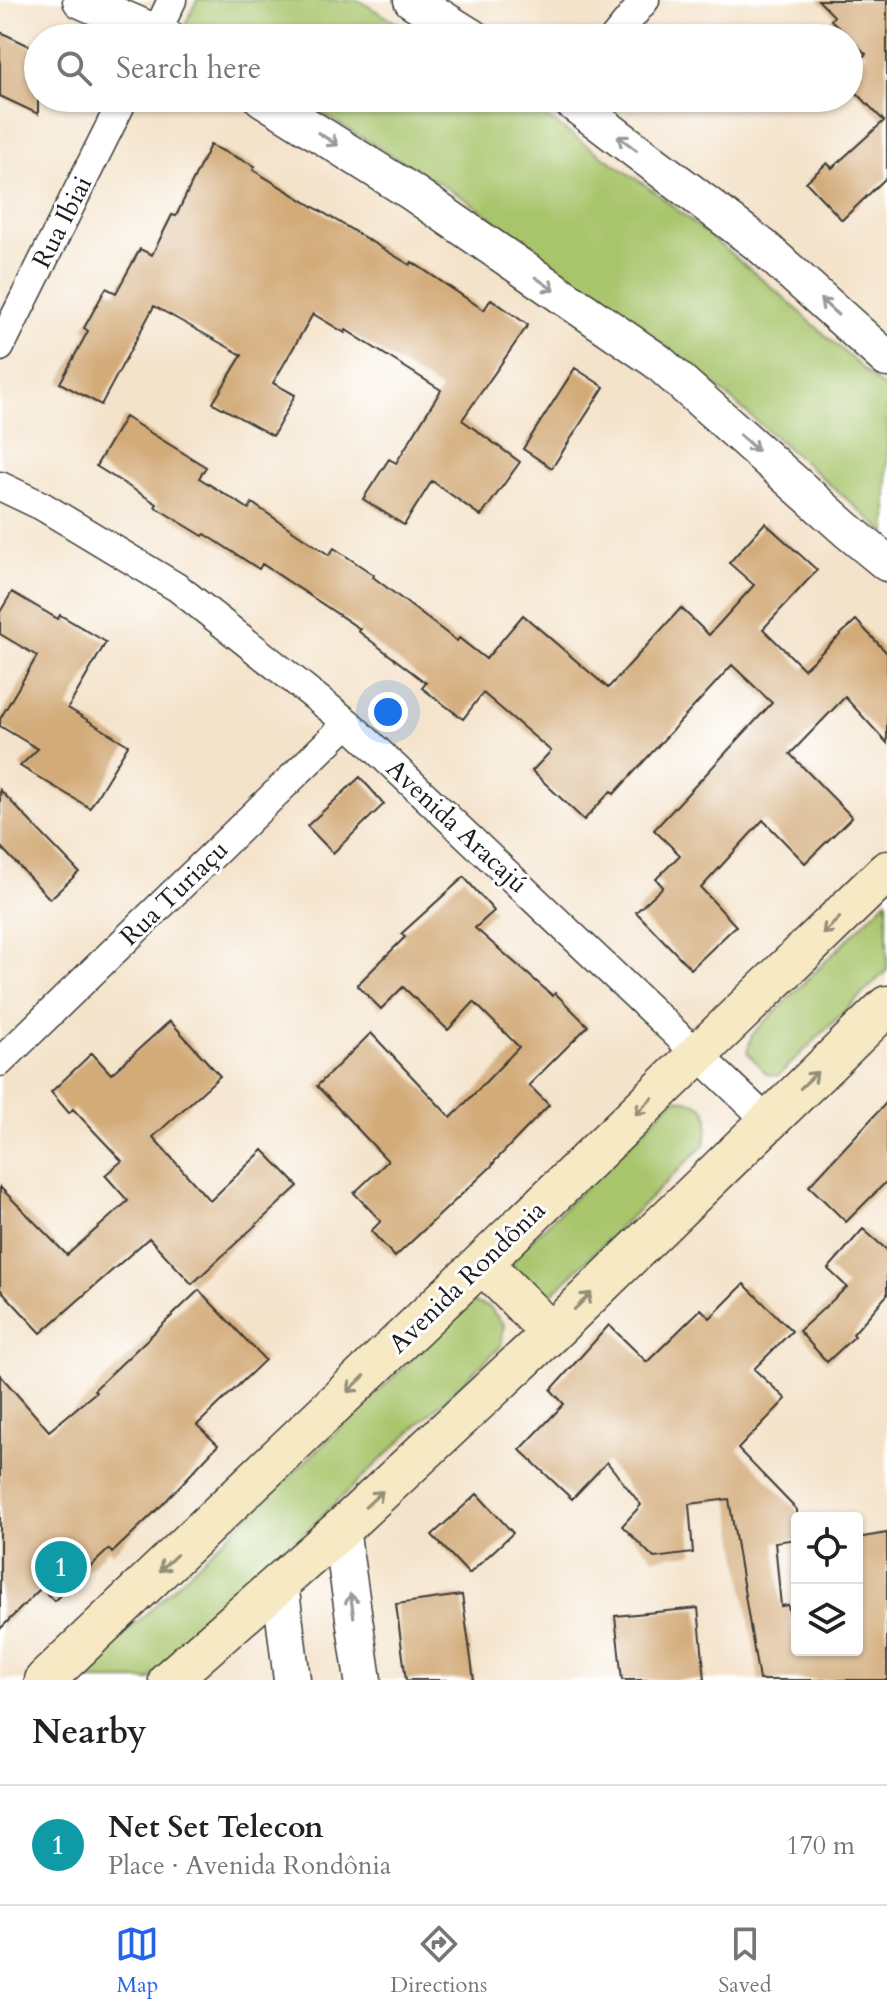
<!DOCTYPE html>
<html lang="en">
<head>
<meta charset="utf-8">
<style>
	:root { --surface:#fff; --page:#f6f6f6; --text:#222; --muted:#767676; --line:#e0e0e0; --accent:#2563eb }
	body { margin:0; font-family:Cardo,serif; background:var(--page); color:var(--text) }
	.controls { position:absolute; right:24px; bottom:24px; display:grid; overflow:hidden; border-radius:8px; box-shadow:0 2px 6px #0004 }
	.controls button { width:72px; height:72px; display:grid; place-items:center; padding:0; border:0; border-bottom:2px solid var(--line); background:var(--surface); color:var(--text); font:40px sans-serif }
	.you { position:absolute; left:388px; top:712px; width:28px; height:28px; margin:-20px; border:6px solid #fff; border-radius:50%; background:#1a73e8; box-shadow:0 0 0 12px #1a73e833 }
	.badge { display:grid; place-items:center; width:52px; height:52px; border-radius:50%; background:var(--accent); color:#fff; font-size:26px; font-weight:700 }
	.pin { position:absolute; translate:-50% -50%; border:4px solid #fff; box-shadow:0 2px 8px #0006 }
	.list { margin:0; padding:0; list-style:none }
	h2 { display:flex; justify-content:space-between; align-items:center; height:104px; margin:0; padding:0 32px; font-size:34px }
	h2 small { font-size:26px; font-weight:400; color:var(--muted) }
	.list li { display:grid; grid-template-columns:52px 1fr auto; gap:24px; align-items:center; box-sizing:border-box; height:120px; padding:0 32px; border-top:2px solid var(--line) }
	.list b { display:block; font-size:30px; white-space:nowrap }
	.list p { margin:0; font-size:26px; white-space:nowrap; color:var(--muted) }
	.list em { font-size:26px; font-style:normal; color:var(--muted) }
	.icon { flex:none; width:44px; height:44px; fill:none; stroke:currentColor; stroke-width:2; stroke-linecap:round; stroke-linejoin:round }
	.map { position:relative; flex:none; width:887px; height:1680px; overflow:hidden }
	.search { position:absolute; background:var(--surface); box-shadow:0 2px 6px #0004; left:24px; right:24px; top:24px; height:88px; display:flex; align-items:center; gap:20px; box-sizing:border-box; padding:0 28px; border-radius:44px; color:var(--muted); font-size:30px }
	.sheet { height:224px; background:var(--surface) }
	nav { display:flex; justify-content:space-around; align-items:center; box-sizing:border-box; height:112px; border-top:2px solid var(--line); background:var(--surface); font-size:22px; color:var(--muted) }
	nav a { display:grid; justify-items:center; gap:4px }
	nav .on { color:var(--accent) }
	.map>svg:first-child { display:block }
</style>
</head>
<body>
<div class="map">
<svg width="887" height="1680" viewBox="0 0 887 1680">
	<rect width="100%" height="100%" fill="#fff"/>
	<filter id="ink" filterUnits="userSpaceOnUse"><feTurbulence type="fractalNoise" baseFrequency=".0125" numOctaves="2"/><feDisplacementMap in="SourceGraphic" scale="16" xChannelSelector="R" yChannelSelector="G"/><feConvolveMatrix kernelMatrix="1 2 1 2 8 2 1 2 1" color-interpolation-filters="sRGB"/></filter>
	<filter id="wash" filterUnits="userSpaceOnUse"><feTurbulence type="fractalNoise" baseFrequency=".006" numOctaves="4" result="noise"/><feDisplacementMap in="SourceGraphic" scale="32" xChannelSelector="R" yChannelSelector="G"/><feGaussianBlur stdDeviation="1.8" result="paint"/><feColorMatrix in="noise" values="0 0 0 0 0 0 0 0 0 0 0 0 0 0 0 0 0 1.4 0 .05"/><feComposite in="paint" operator="in"/></filter>
	<g filter="url(#wash)">
		<rect width="100%" height="100%" fill="#f4e3cb"/>
		<path fill="#a8c56c" stroke="#627044" stroke-width="2" d="M197,0H358L422,38H190L181,33Z
			M296,98H518L658,194L780,294L887,391V534L709,380L581,283L467,200Z
			M887,900V970L778,1076L767,1074L747,1052L752,1035Z
			M675,1099C710,1101 713,1114 704,1145L552,1294L541,1297L509,1262Z
			M472,1302L489,1307L504,1325L501,1346L149,1680H77Z"/>
		<g id="blocks">
			<path fill="#d3ab79" d="M818,0H887V177L842,220L806,182L827,163L832,168L884,121L849,85V70L866,54L831,20L834,16Z
				M0,32L38,50V114L0,96Z
				M210,145L255,166L253,170L410,265L412,262L484,310L491,299L528,325L462,420L520,462L481,516L432,481L404,525L363,499L389,459L396,463L441,390L346,330L345,333L313,314L273,383L295,395L273,436L213,403L242,355L154,306L101,405L60,383L88,331L84,328L106,288L116,293L140,249L152,255L172,215L176,216Z
				M575,368L604,387L552,468L523,449Z
				M125,417L206,467L199,478L249,509L252,503L329,555L334,548L374,575L373,577L457,641L459,638L486,659L523,615L608,688L681,608L709,635L754,585L729,563L765,523L817,570L763,629L804,669L856,620L887,653V743L845,697L790,754L852,817L805,863L763,820L701,888L736,926L691,969L636,912L663,887L656,879L680,855L654,830L772,703L732,665L614,794L611,791L584,820L532,771L551,751L483,693L463,719L422,688L426,683L358,631L360,629L262,564L259,569L205,534L203,536L155,507L157,504L96,466Z
				M12,592L58,619L60,615L106,642L68,708L128,745L90,808L20,766L38,749L0,726V719L37,656L0,634V612Z
				M360,777L384,804L333,853L307,826Z
				M0,790L79,872L50,899L0,846Z
				M464,877L494,911L475,928L553,996L555,993L588,1026L529,1085L549,1105L493,1163L494,1164L395,1257L371,1231L381,1221L354,1193L388,1161L317,1086L371,1033L451,1118L519,1047L474,1002L448,1030L403,987L381,1009L357,985L405,937L401,934Z
				M170,1021L220,1076L153,1137L210,1201L263,1150L298,1186L192,1284L149,1238L41,1333L0,1289V1187L67,1255L128,1201L105,1175L122,1161L73,1109L69,1113L51,1092L92,1053L111,1074Z
				M887,1102V1181L846,1222L809,1186Z
				M863,1229L887,1250V1295L853,1334L855,1336L827,1362L799,1331L847,1287L828,1269Z
				M744,1284L792,1331L754,1369L786,1399L738,1449L797,1510V1539L775,1542L781,1606L788,1605L795,1650H857V1538L887,1533V1680H759L729,1499L689,1504L693,1553L654,1558L622,1526L641,1505L607,1462L572,1499L520,1450L564,1404L551,1390L609,1325L647,1362L701,1309L710,1318Z
				M199,1290L265,1360L197,1425L218,1445L162,1505L112,1553L109,1549L54,1601L41,1588L0,1629V1375L49,1431L96,1392L94,1390Z
				M477,1494L513,1533L469,1574L432,1535Z
				M462,1595L474,1680H406L396,1604Z
				M698,1608L705,1680H622L615,1616Z"/>
		</g>
	</g>
	<g filter="url(#ink)">
		<use href="#blocks" fill-opacity="0" stroke="#3c3a36" stroke-width="2"/>
		<g fill="none" stroke-linecap="round" stroke-linejoin="round">
			<defs>
				<path id="minor" d="M154,38L172,0
					M614,38L645,0
					M0,347L124,98
					M0,486L42,506L178,588L348,723L767,1120
					M0,1062L348,723"/>
				<path id="tertiary" d="M81,0L167,38
					M412,0L473,38
					M262,98L410,191L657,361L847,530L887,563
					M567,98L763,247L887,359
					M341,1529L363,1680
					M280,1583L292,1680"/>
				<path id="secondary" d="M482,1263L551,1333
					M45,1680L482,1263L887,871
					M169,1680L341,1529L551,1333L887,1006"/>
			</defs>
			<use href="#minor" stroke="#3c3a36" stroke-width="31"/>
			<use href="#tertiary" stroke="#3c3a36" stroke-width="39"/>
			<use href="#secondary" stroke="#3c3a36" stroke-width="43"/>
			<use href="#minor" stroke="#fff" stroke-width="28"/>
			<use href="#tertiary" stroke="#fff" stroke-width="36"/>
			<use href="#secondary" stroke="#f6e9c3" stroke-width="40"/>
		</g>
		<defs><path id="oneway-shaft" d="M-6 0H5M1.5-3L5.5 0L1.5 3" fill="none" stroke-width="1.6" stroke-linecap="round" stroke-linejoin="round" transform="scale(2)"/></defs>
		<g stroke="#999">
			<use href="#oneway-shaft" transform="translate(328 139) rotate(32)"/>
			<use href="#oneway-shaft" transform="translate(627 143) rotate(-143)"/>
			<use href="#oneway-shaft" transform="translate(545 284) rotate(35)"/>
			<use href="#oneway-shaft" transform="translate(829 307) rotate(-138)"/>
			<use href="#oneway-shaft" transform="translate(749 443) rotate(42)"/>
			<use href="#oneway-shaft" transform="translate(352 1605) rotate(-98)"/>
		</g>
		<g stroke="#948d78">
			<use href="#oneway-shaft" transform="translate(831 926) rotate(136)"/>
			<use href="#oneway-shaft" transform="translate(809 1080) rotate(-44)"/>
			<use href="#oneway-shaft" transform="translate(644 1106) rotate(136)"/>
			<use href="#oneway-shaft" transform="translate(583 1301) rotate(-44)"/>
			<use href="#oneway-shaft" transform="translate(356 1384) rotate(136)"/>
			<use href="#oneway-shaft" transform="translate(374 1499) rotate(-43)"/>
			<use href="#oneway-shaft" transform="translate(168 1563) rotate(136)"/>
		</g>
	</g>
	<g text-anchor="middle" dominant-baseline="central" stroke-width="6" stroke-linejoin="round" paint-order="stroke">
		<g font-size="26" fill="#1c1c1c" stroke="#fff">
			<text transform="translate(62 222) rotate(-63)">Rua Ibiai</text>
			<text transform="translate(457 826) rotate(43)">Avenida Aracajú</text>
			<text transform="translate(174 893) rotate(-44)">Rua Turiaçu</text>
			<text transform="translate(467 1277) rotate(-44)">Avenida Rondônia</text>
		</g>
	</g>
</svg>
<div class="controls">
<button><svg class="icon" aria-label="locate" viewBox="0 0 24 24"><circle cx="12" cy="12" r="6"/><path d="M12 2v4M12 18v4M2 12h4M18 12h4"/></svg></button>
<button><svg class="icon" aria-label="layers" viewBox="0 0 24 24"><path d="M12 4l9 5-9 5-9-5zM3 14l9 5 9-5"/></svg></button>
</div>
<div class="you"></div>
<div class="pin badge" style="left:61px;top:1567px;background:#0f9aa8">1</div>
<div class="search"><svg class="icon" aria-label="search" viewBox="0 0 24 24"><circle cx="10" cy="10" r="6"/><path d="M15 15l6 6"/></svg>Search here</div>
</div>
<section class="sheet">
<h2>Nearby<small></small></h2>
<ul class="list">
<li><span class="badge" style="background:#0f9aa8">1</span><div><b>Net Set Telecon</b><p>Place · Avenida Rondônia</p></div><em>170 m</em></li>
</ul>
</section>
<nav>
<a class="on"><svg class="icon" aria-label="map" viewBox="0 0 24 24"><path d="M3 6l6-2 6 2 6-2v14l-6 2-6-2-6 2zM9 4v14M15 6v14"/></svg>Map</a>
<a><svg class="icon" aria-label="directions" viewBox="0 0 24 24"><path d="M12 3l9 9-9 9-9-9zM9 14v-3h6M13 9l2 2-2 2"/></svg>Directions</a>
<a><svg class="icon" aria-label="saved" viewBox="0 0 24 24"><path d="M7 4h10v16l-5-4-5 4z"/></svg>Saved</a>
</nav>
</body>
</html>
